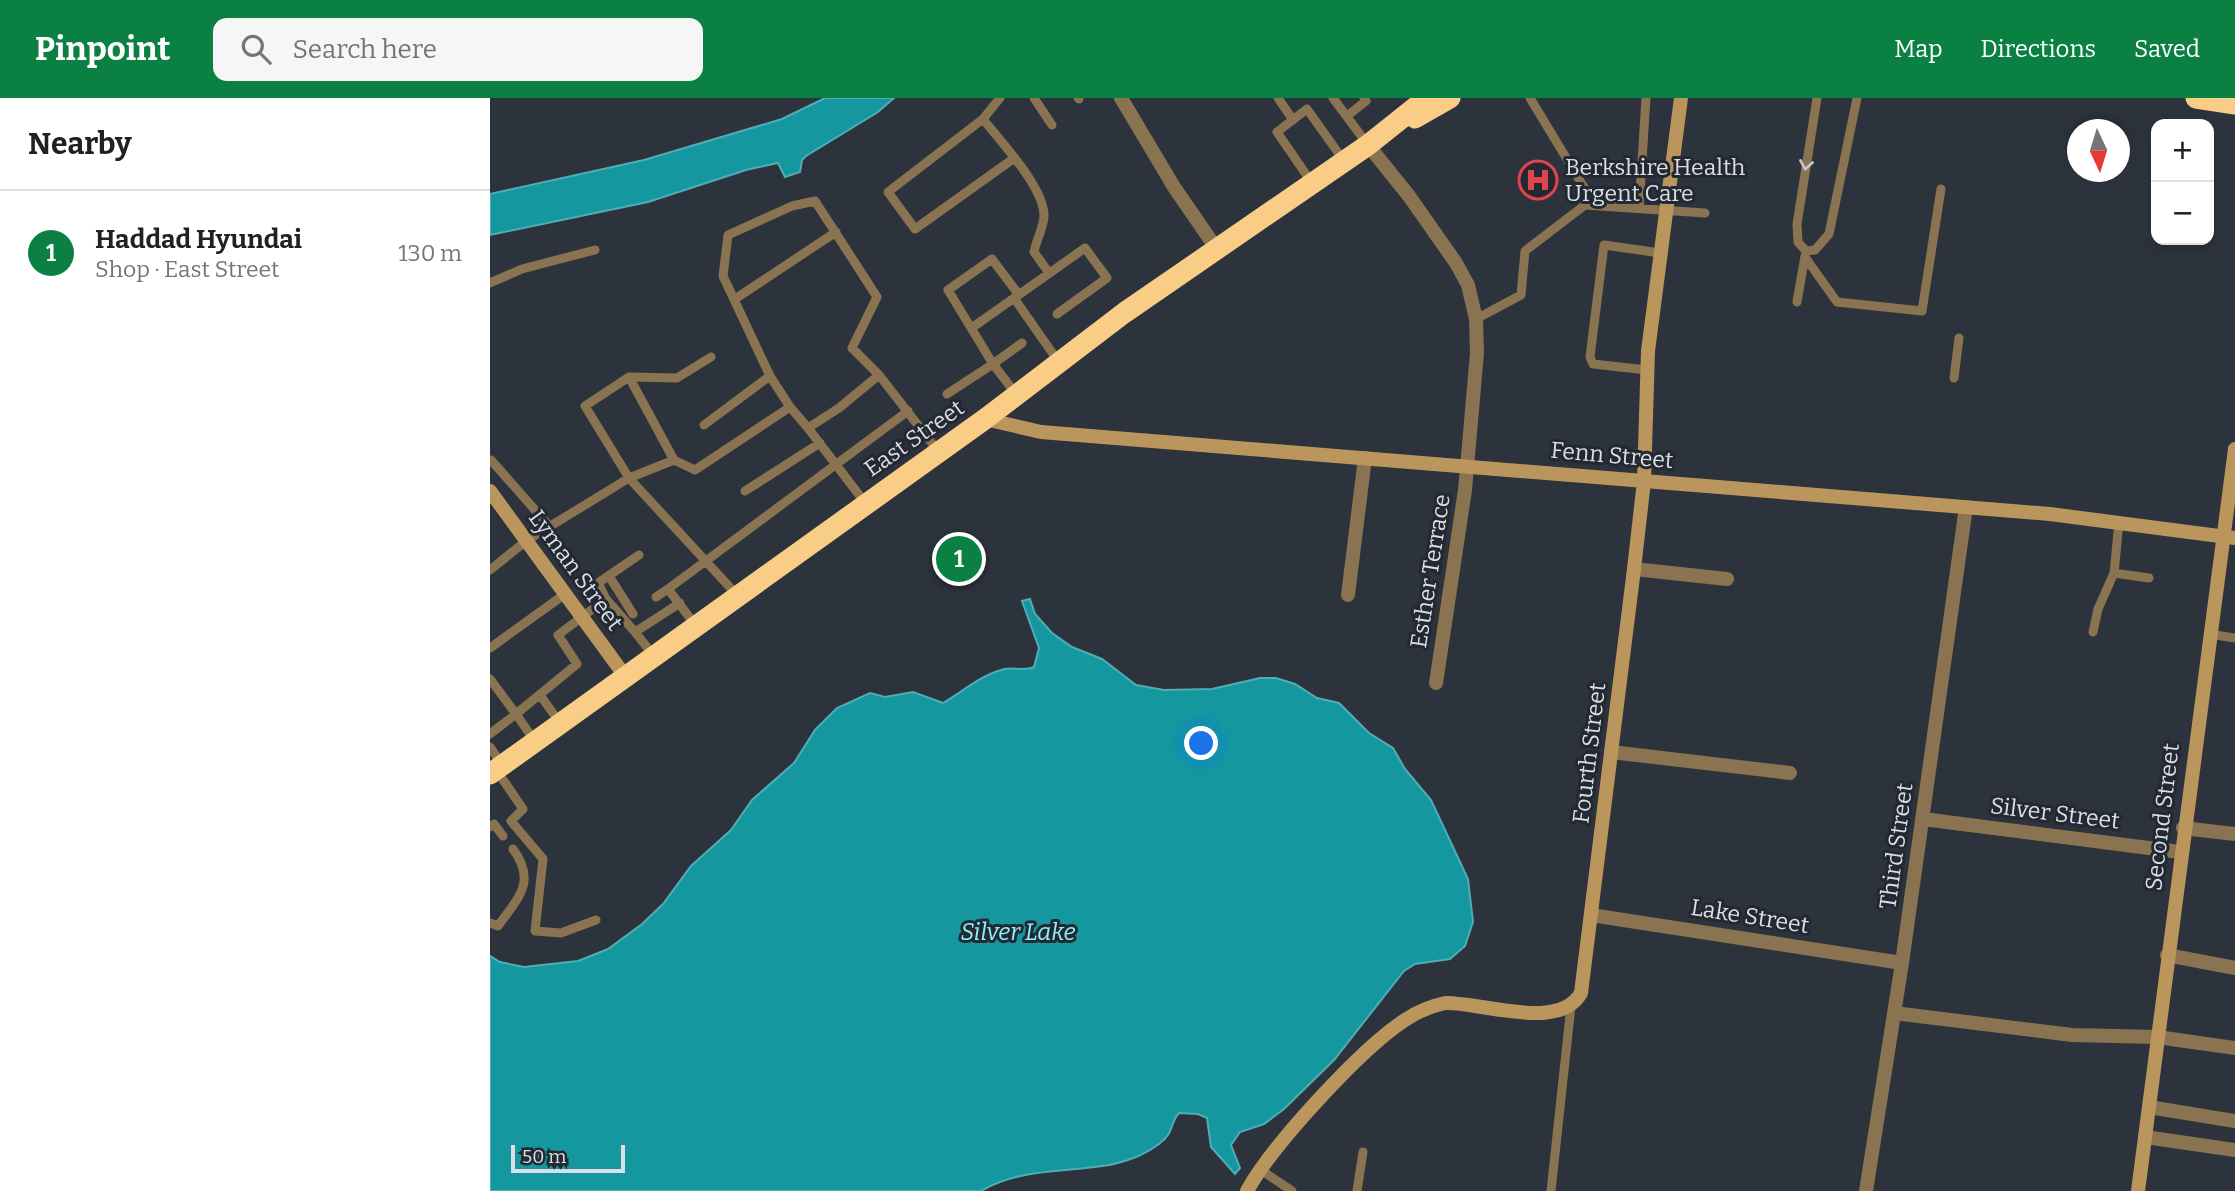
<!DOCTYPE html>
<html lang="en">
<head>
<meta charset="utf-8">
<style>
	:root { --surface:#fff; --page:#f6f6f6; --text:#202124; --muted:#757577; --line:#e0e0e0; --accent:#0b8043 }
	body { margin:0; font-family:Bitter,serif; background:var(--page); color:var(--text) }
	.controls { position:absolute; right:21px; top:21px; display:grid; overflow:hidden; border-radius:14px; box-shadow:0 4px 10px #0003 }
	.controls button { width:63px; height:63px; display:grid; place-items:center; padding:0; border:0; border-bottom:2px solid var(--line); background:var(--surface); color:var(--text); font:35px sans-serif }
	.compass { position:absolute; left:1577px; top:21px; width:63px; height:63px; border-radius:50%; background:var(--surface); box-shadow:0 4px 10px #0003; rotate:176deg }
	.scale { position:absolute; left:21px; bottom:18px; width:114px; box-sizing:border-box; padding-left:7px; border:4px solid #dbdfe5; border-top:0; font-size:19px; line-height:24px; white-space:nowrap; color:#dbdfe5; -webkit-text-stroke:5px #232932; paint-order:stroke }
	.you { position:absolute; left:712px; top:646px; width:24px; height:24px; margin:-18px; border:5px solid #fff; border-radius:50%; background:#1a73e8; box-shadow:0 0 0 10px #1a73e833 }
	.badge { display:grid; place-items:center; width:46px; height:46px; border-radius:50%; background:var(--accent); color:#fff; font-size:23px; font-weight:700 }
	.pin { position:absolute; translate:-50% -50%; border:4px solid #fff; box-shadow:0 2px 7px #0006 }
	.list { margin:0; padding:0; list-style:none }
	h2 { display:flex; justify-content:space-between; align-items:center; height:91px; margin:0; padding:0 28px; font-size:30px }
	h2 small { font-size:23px; font-weight:400; color:var(--muted) }
	.list li { display:grid; grid-template-columns:46px 1fr auto; gap:21px; align-items:center; box-sizing:border-box; height:126px; padding:0 28px; border-top:2px solid var(--line) }
	.list b { display:block; font-size:26px; white-space:nowrap }
	.list p { margin:0; font-size:23px; white-space:nowrap; color:var(--muted) }
	.list em { font-size:23px; font-style:normal; color:var(--muted) }
	.icon { flex:none; width:38px; height:38px; fill:none; stroke:currentColor; stroke-width:2; stroke-linecap:round; stroke-linejoin:round }
	.map { position:relative; flex:none; width:1745px; height:1093px; overflow:hidden }
	header { display:flex; align-items:center; gap:42px; box-sizing:border-box; height:98px; padding:0 35px; background:var(--accent); color:#fff }
	header strong { font-size:33px }
	nav { display:flex; gap:38px; margin-inline-start:auto; font-size:24px }
	.search { width:490px; height:63px; background:var(--page); display:flex; align-items:center; gap:18px; box-sizing:border-box; padding:0 24px; border-radius:14px; color:var(--muted); font-size:26px }
	main { display:flex }
	aside { flex:1; background:var(--surface) }
	.map>svg:first-child { display:block }
</style>
</head>
<body>
<header>
<strong>Pinpoint</strong>
<div class="search"><svg class="icon" aria-label="search" viewBox="0 0 24 24"><circle cx="10" cy="10" r="6"/><path d="M15 15l6 6"/></svg>Search here</div>
<nav><a>Map</a><a>Directions</a><a>Saved</a></nav>
</header>
<main>
<aside>
<h2>Nearby<small></small></h2>
<ul class="list">
<li><span class="badge">1</span><div><b>Haddad Hyundai</b><p>Shop · East Street</p></div><em>130 m</em></li>
</ul>
</aside>
<div class="map">
<svg width="1745" height="1093" viewBox="0 0 1745 1093">
	<rect width="100%" height="100%" fill="#2d333c"/>
	<path fill="#1597a0" stroke="#50adb5" stroke-width="2" d="M335,0H404L388,14L316,58L312,62L310,74L295,79L288,65L256,72L158,104L0,137V96L154,62L292,21Z
		M540,501L545,516L562,535L582,549L612,561L646,587L674,592L722,591L770,580H786L805,586L827,600L849,605L879,635L903,650L915,671L941,702L978,781L983,824L975,848L960,861L925,866L914,873L844,962L794,1011L774,1026L750,1034L741,1047L750,1070L745,1076L721,1049L717,1020L708,1016L689,1015C680,1024 685,1034 669,1046C618,1085 549,1059 491,1093H0V858L10,864L34,869L88,863L118,851L152,826L173,806L201,768L241,732L262,702L304,665L325,632L347,610L380,595L395,599L423,594L453,605C472,594 490,578 511,572C523,568 533,574 544,569L549,550L532,503Z"/>
	<g fill="none" stroke-linecap="round" stroke-linejoin="round">
		<path stroke="#897350" stroke-width="9" d="M544,0L562,27
			M588,0L589,1
			M788,0L803,22
			M843,0L878,47
			M1040,0L1095,91V107
			M1327,0L1307,126L1308,144L1316,153L1325,152L1339,136L1367,0
			M857,18L876,3L874,0
			M493,21L510,0
			M523,61L425,131L398,94L493,21C511,44 554,89 554,118C554,128 546,143 544,154L559,175
			M822,85L787,34L817,11L854,63
			M1149,110L1156,0
			M1315,159L1347,204L1432,213L1451,91
			M0,185L32,171L105,152
			M529,197L502,161L458,192L503,266L532,245
			M524,200L568,263
			M245,201L346,134
			M1307,204L1315,158
			M986,221L1031,197L1035,153L1095,107L1215,115
			M483,229L595,150L617,180L567,216
			M221,259L187,280L139,279L95,308L139,380L184,362L205,372L300,309L318,330
			M1157,272L1103,266L1100,259L1114,147L1170,155
			M389,277L448,353
			M280,278L233,178L238,137L302,108L325,103L387,199L362,250L389,277L349,310L318,330L376,406
			M139,279L184,362
			M1464,280L1469,240
			M457,296L503,266L526,296
			M214,327L280,278L300,309
			M1,362L60,429
			M255,393L330,345
			M0,472L36,443L139,380L247,497
			M1624,475L1659,480
			M119,478L143,516
			M166,499L178,491
			M116,501L108,485L149,457
			M206,528L178,491L418,313
			M1603,534L1608,511L1624,475L1629,424
			M1719,536L1745,540
			M0,550L75,496
			M164,558L145,534L190,505
			M0,581L26,616L87,566L68,537L116,501L145,534
			M50,597L70,625
			M0,636L26,616L44,642
			M0,649L12,667
			M7,673L33,711L21,723L53,761L45,833L71,835L106,822
			M0,729L4,726L13,738
			M0,825L8,828C28,800 47,784 23,751
			M771,1072L802,1093
			M867,1093L873,1054
			M1061,1093L1081,908"/>
		<path stroke="#897350" stroke-width="14" d="M631,0L684,89L726,150
			M878,47L919,98L966,165L978,187L986,221L987,255L975,392L946,585
			M1144,471L1237,481
			M858,497L875,360
			M1121,654L1300,675
			M1433,721L1690,754
			M1693,730L1745,736
			M1101,817L1412,865
			M1677,857L1745,870
			M1404,915L1582,937L1667,939L1745,950
			M1659,1009L1745,1023
			M1655,1039L1745,1052
			M1376,1093L1412,865L1476,409"/>
		<path stroke="#ba965d" stroke-width="14" d="M495,321L551,334L1560,416L1745,440
			M0,393L135,578
			M757,1093C783,1046 871,951 915,922C928,913 941,908 955,905C992,904 1069,934 1091,895L1144,471L1154,383L1158,253L1191,0
			M1648,1093L1745,351"/>
		<path stroke="#f9cd86" stroke-width="21" d="M1706,0L1745,6
			M925,20L960,0
			M0,676L495,321L634,215L878,47L937,0"/>
	</g>
	<defs><path id="oneway-chevron" d="M-2-3.5L2.5 0L-2 3.5" fill="none" stroke-width="1.6" stroke-linecap="round" stroke-linejoin="round" transform="scale(1.75)"/></defs>
	<use stroke="#c6c4c0" href="#oneway-chevron" transform="translate(1316 67) rotate(99)"/>
	<defs>
		<symbol id="hospital-ring" viewBox="-11 -11 22 22"><circle r="9.5" fill="#232932" stroke="#e0444e" stroke-width="1.5"/><path d="M-5-5h3v3.5h4V-5h3V5h-3V1.5h-4V5h-3Z" fill="#e0444e"/></symbol>
	</defs>
	<g fill-rule="evenodd">
		<use href="#hospital-ring" x="1026" y="60" width="44" height="44"/>
	</g>
	<g text-anchor="middle" dominant-baseline="central" stroke-width="6" stroke-linejoin="round" paint-order="stroke">
		<g font-size="23" fill="#dbdfe5" stroke="#232932" text-anchor="start">
			<text x="1075" y="69">Berkshire Health<tspan x="1075" dy="26">Urgent Care</tspan></text>
		</g>
		<g font-size="23" fill="#dbdfe5" stroke="#232932">
			<text transform="translate(424 340) rotate(-35)">East Street</text>
			<text transform="translate(1122 357) rotate(5)">Fenn Street</text>
			<text transform="translate(86 472) rotate(54)">Lyman Street</text>
			<text transform="translate(940 473) rotate(-81)">Esther Terrace</text>
			<text transform="translate(1099 655) rotate(-83)">Fourth Street</text>
			<text transform="translate(1565 715) rotate(7)">Silver Street</text>
			<text transform="translate(1672 719) rotate(-83)">Second Street</text>
			<text transform="translate(1406 748) rotate(-82)">Third Street</text>
			<text transform="translate(1260 818) rotate(9)">Lake Street</text>
		</g>
		<g font-size="24" font-style="italic" fill="#8df0f9" stroke="#232932">
			<text x="528" y="834">Silver Lake</text>
		</g>
	</g>
</svg>
<div class="controls">
<button>+</button>
<button>−</button>
</div>
<svg class="compass" viewBox="-18 -18 36 36"><path d="M0-13l5 13h-10z" fill="#e53935"/><path d="M0 13l5-13h-10z" fill="#757577"/></svg>
<div class="scale">50 m</div>
<div class="you"></div>
<div class="pin badge" style="left:469px;top:461px">1</div>
</div>
</main>
</body>
</html>
